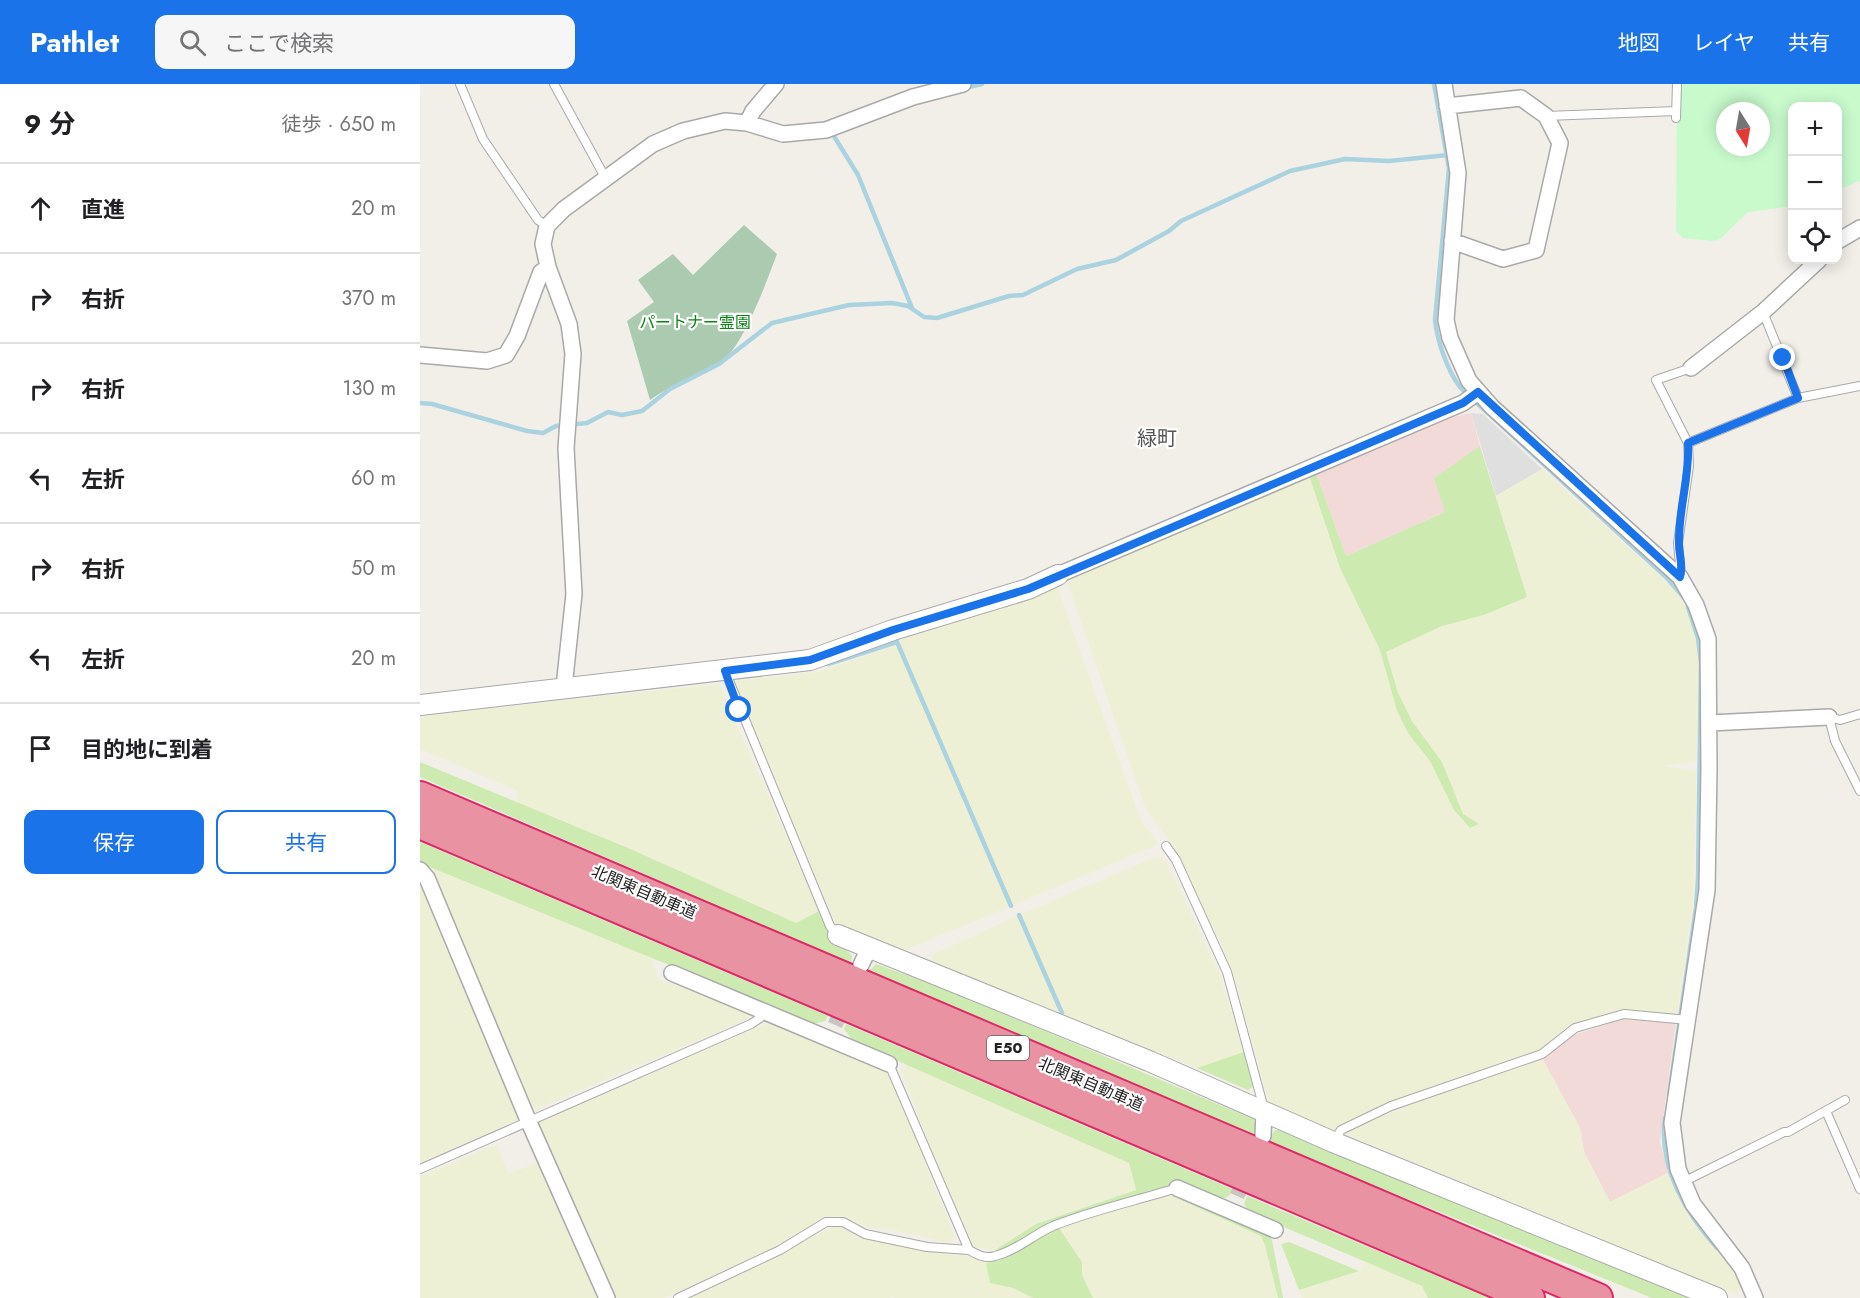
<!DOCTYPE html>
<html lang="ja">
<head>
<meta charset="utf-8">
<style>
	:root { --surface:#fff; --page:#f6f6f6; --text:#202124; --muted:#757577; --line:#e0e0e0; --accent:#1a73e8 }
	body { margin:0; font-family:Jost,"Noto Sans JP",sans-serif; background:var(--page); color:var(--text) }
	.controls { position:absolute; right:18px; top:18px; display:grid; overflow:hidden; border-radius:12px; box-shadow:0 3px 15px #0003 }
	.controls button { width:54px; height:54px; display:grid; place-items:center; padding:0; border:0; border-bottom:2px solid var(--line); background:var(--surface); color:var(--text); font:30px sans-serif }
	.compass { position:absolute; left:1296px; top:18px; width:54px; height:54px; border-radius:50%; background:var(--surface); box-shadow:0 3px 15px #0003; rotate:169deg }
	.stop { position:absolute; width:18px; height:18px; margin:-14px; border:4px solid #1a73e8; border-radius:50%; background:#fff }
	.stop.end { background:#1a73e8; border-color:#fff; box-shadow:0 2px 6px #0008 }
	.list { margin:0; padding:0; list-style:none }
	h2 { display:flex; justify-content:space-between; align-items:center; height:78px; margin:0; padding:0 24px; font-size:26px }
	h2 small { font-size:20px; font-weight:400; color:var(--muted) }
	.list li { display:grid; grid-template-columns:39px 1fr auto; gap:18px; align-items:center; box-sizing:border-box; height:90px; padding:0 24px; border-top:2px solid var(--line) }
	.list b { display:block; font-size:22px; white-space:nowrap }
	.list em { font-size:20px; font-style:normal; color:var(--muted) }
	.actions { display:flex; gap:12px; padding:18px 24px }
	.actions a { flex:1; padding:14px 0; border:2px solid var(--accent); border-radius:12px; text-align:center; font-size:21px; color:var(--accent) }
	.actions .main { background:var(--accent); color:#fff }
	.icon { flex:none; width:33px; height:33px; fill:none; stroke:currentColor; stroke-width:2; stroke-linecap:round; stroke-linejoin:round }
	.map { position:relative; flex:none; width:1440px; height:1214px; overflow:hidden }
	header { display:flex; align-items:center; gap:36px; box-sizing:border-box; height:84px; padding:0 30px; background:var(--accent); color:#fff }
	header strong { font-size:28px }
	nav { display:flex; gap:33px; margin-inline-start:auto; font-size:21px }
	.search { width:420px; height:54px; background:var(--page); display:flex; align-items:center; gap:15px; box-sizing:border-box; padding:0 21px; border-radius:12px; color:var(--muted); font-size:22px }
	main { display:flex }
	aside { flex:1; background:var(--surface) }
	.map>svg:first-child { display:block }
</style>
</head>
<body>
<header>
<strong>Pathlet</strong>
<div class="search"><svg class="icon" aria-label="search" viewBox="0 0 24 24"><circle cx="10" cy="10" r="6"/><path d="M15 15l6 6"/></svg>ここで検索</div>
<nav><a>地図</a><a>レイヤ</a><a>共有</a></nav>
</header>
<main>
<aside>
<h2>9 分<small>徒歩 · 650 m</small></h2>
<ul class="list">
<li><svg class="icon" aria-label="ahead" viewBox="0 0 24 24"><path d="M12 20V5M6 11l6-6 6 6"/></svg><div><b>直進</b></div><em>20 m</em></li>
<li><svg class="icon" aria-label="right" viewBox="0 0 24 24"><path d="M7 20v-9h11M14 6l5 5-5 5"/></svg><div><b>右折</b></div><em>370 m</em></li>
<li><svg class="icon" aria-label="right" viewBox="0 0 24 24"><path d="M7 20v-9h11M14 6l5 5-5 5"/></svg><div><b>右折</b></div><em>130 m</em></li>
<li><svg class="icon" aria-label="left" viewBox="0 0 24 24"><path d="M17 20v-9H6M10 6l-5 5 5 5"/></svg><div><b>左折</b></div><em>60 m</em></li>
<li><svg class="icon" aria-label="right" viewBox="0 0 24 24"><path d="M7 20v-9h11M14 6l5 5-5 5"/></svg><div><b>右折</b></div><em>50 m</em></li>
<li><svg class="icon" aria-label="left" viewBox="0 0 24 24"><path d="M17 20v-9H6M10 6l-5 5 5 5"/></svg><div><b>左折</b></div><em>20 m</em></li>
<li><svg class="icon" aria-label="arrive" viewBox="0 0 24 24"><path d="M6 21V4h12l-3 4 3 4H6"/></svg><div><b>目的地に到着</b></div></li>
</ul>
<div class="actions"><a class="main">保存</a><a>共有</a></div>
</aside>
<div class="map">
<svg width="1440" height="1214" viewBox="0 0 1440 1214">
	<rect width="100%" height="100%" fill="#f2efe9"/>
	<path fill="#e0dfdf" d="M1051,329L1063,330L1122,385L1076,412Z"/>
	<path fill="#f2dad9" d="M1051,329L1060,362L1045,374L1025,428L926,472L895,386L1023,335Z
		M1202,935L1256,938L1240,1058L1248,1089L1190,1118L1164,1068L1160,1044L1123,976L1148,953Z"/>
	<path fill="#eef0d5" d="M1122,385L1250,501L1266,522L1271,536L1279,569L1277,677L1242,682L1277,687L1273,818L1257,931L1202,927L1146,944L1119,968L967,1020L908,1048L849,1018L815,895L800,856L793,848L758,769L725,723L646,494L888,388L920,484L960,566L977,627L988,649L1010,677L1040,735L1043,730L1022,678L992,637L978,609L966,567L1022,542L1064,531L1106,513L1076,412Z
		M637,502L717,726L722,739L738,758L735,762L485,866L415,839L315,601L316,597L398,588L481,560L479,553Z
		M299,600L399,827L376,839L97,718L98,707L0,665V632Z
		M742,773L747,778L799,889L824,968L777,984L512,878V871L599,831L733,774Z
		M14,784L231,873L239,896L289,911L329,931L330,934L116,1025L111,1022L15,794Z
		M0,794L100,1031L98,1036L0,1079Z
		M350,938L468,985L536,1156L525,1158L473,1146L446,1143L422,1132H411L357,1162L245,1214H193L118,1039Z
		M1123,976L1160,1044L1164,1068L1190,1118L1248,1089L1270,1136L1309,1180L1321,1203L1315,1210L923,1049L999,1016Z
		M487,980L709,1079L716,1106L616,1140L575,1166L554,1163L515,1076L482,988Z
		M76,1061L89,1090L120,1077L177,1214H0V1093Z
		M752,1112L841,1152L845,1161L858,1214H673L662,1191V1178L639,1144L689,1126Z
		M417,1141L441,1154L504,1167L547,1172L566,1179L570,1199L593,1204L613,1214H474L473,1212L470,1214H269Z
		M946,1177L1002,1202L1008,1214H883L879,1206L939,1187Z"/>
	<path fill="#cdebb0" d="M1060,362L1107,513L1064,531L1022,542L966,568L978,609L992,637L1022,678L1043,730L1059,740L1050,744L1034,726L1010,677L988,649L977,627L960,566L920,484L888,388L895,386L926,472L1025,428L1014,394Z
		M0,678L208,764L376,839L399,827L411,854L421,860L432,872L431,879L0,693Z
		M0,758L408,932L405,937L393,940L0,779Z
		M456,880L528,906L833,1035L838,1047L835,1053L666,978L449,887Z
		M426,940L812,1105L809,1112L800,1116L753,1100L619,1144L585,1165L575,1166L616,1140L716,1106L709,1079L433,957L424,945Z
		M824,968L833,1003L828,1006L777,984Z
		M855,1046H861L1269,1214H1232L847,1058Z
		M758,1110L845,1148L852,1156L863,1214H858L845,1161L841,1152L752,1112Z
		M827,1112L1069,1214H1008L1002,1202L831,1129L824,1120Z
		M639,1144L662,1178V1191L673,1214H613L593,1204L570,1199L566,1179C595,1175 613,1156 639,1144Z
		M869,1158L939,1187L879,1206L861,1160Z"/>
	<path fill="#aacbaf" d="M324,141L357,170C348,194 324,259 306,273C282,291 253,299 230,316L207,237L234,218L218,196L253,170L273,191Z"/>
	<path fill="#c8facc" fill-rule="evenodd" d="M1257,0H1440V97L1418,106V22H1372V122L1328,128L1300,155L1293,157L1263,154L1256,147ZM1305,27H1341V63H1305Z"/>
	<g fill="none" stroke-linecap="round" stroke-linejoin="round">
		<path stroke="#aad3df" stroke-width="4.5" d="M1014,0L1029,84L1015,236C1017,256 1027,286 1040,303C1048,312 1059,321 1068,329L1247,494L1265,515
			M544,4L562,0
			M415,48L412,49L438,91L492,224
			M0,319L12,320L107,347L123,349L136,342L167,339L188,328L202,331L222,327L250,305L299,280L352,239L429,221L472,219L488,222L504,233L517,234L589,212L603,211L657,185L696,176L749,147L761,137L870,87L925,75L969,77L1028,71
			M408,580L477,558L591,822
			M599,831L642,929
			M1249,1011L1276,824L1278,795L1281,579L1278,554L1268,523
			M1245,1034C1238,1084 1265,1128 1297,1164"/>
		<path stroke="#c8c6c1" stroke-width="15" stroke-dasharray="15 8" stroke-linecap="butt" d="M415,941L426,916
			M817,1112L828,1088"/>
		<defs>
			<path id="service" d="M40,0L63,55L118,136L127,142
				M134,0L186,95
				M1126,32L1256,27
				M1256,34L1257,0
				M1343,228L1378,314
				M1268,359L1236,296L1271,284
				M1261,492L1258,459L1269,382L1268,359L1378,314L1440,302
				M305,587L410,842L416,850
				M1409,633L1415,657L1440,707
				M1409,633L1420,636L1440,630
				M746,762L756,776L807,888L844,1025
				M469,980L549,1166C558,1171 565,1175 575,1172C596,1167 613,1151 633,1142C673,1126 715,1117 757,1104
				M1406,1027L1440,1105
				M914,1057L921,1046L971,1022L1122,970L1155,944L1204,930L1268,936
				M0,1085L331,940L340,934L343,927
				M1263,1098L1364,1048H1368L1425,1016
				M258,1214L360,1166L406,1138H423L445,1150L507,1163L549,1166"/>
			<path id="minor" d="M1024,0L1038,89L1026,236L1030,254L1049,297L1072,323L1260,493L1276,521L1288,555L1289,685L1287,806L1252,1039L1258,1085L1273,1120L1322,1184L1335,1214
				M1027,22L1101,14L1126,32L1140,59L1116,166L1083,175L1032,157
				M327,39L333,27L356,0
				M1418,157L1440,144
				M0,271L67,277L86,271L97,252L121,188L128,183
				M1271,284L1343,228L1399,176
				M638,491L1043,319L1058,308
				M144,603L154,510L146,364L153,270L149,240L128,183L123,160L127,142L144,125L233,60L263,47L305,37L327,39L363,50L406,46L493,13L543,0
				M1290,639L1409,633
				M0,786L7,794L108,1036L187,1214
				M441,881L449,864
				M252,889L469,980
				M843,1052L844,1027
				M757,1104L855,1146"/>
			<path id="tertiary" d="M0,621L390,576L473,546L608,505L638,491
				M418,851L729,977L913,1058L1297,1214"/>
			<path id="motorway" d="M0,712L1178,1214
				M0,740L1110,1214"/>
		</defs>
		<use href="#service" stroke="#a9a9a9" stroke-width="10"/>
		<use href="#minor" stroke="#a9a9a9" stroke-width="18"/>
		<use href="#tertiary" stroke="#a9a9a9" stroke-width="22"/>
		<use href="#motorway" stroke="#dc2a67" stroke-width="32"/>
		<use href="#service" stroke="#fff" stroke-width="8"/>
		<use href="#minor" stroke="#fff" stroke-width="15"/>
		<use href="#tertiary" stroke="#fff" stroke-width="20"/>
		<use href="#motorway" stroke="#e892a2" stroke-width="28"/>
	</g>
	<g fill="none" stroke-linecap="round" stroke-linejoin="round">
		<path stroke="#1a73e8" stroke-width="8" d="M319,626L305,587L390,576L473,546L608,505L1043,319L1058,308L1260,493C1264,481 1258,469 1259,456C1259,423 1270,392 1268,359L1378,314L1363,274"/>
	</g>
	<g text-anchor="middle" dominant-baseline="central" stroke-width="4.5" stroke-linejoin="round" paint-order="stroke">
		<rect fill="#fff" stroke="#646464" stroke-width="1.5" x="567" y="952" width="42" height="24" rx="4.5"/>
		<g font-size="15" font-weight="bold" fill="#222">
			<text x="588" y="964">E50</text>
		</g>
		<g font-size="16" fill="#0c8416" stroke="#fff">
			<text x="275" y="238">パートナー霊園</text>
		</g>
		<g font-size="16" fill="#222" stroke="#fff">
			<text transform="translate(224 808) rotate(23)">北関東自動車道</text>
			<text transform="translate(671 1000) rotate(23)">北関東自動車道</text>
		</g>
		<g font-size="20" fill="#555" stroke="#fff">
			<text x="737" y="354">緑町</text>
		</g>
	</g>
</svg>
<div class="controls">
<button>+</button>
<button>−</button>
<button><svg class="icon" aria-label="locate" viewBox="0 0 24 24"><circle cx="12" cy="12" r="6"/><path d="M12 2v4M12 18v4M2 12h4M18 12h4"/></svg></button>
</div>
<svg class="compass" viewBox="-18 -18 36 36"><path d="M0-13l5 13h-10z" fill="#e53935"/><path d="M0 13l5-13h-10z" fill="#757577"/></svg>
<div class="stop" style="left:319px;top:626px"></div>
<div class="stop end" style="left:1363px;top:274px"></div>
</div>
</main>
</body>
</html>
